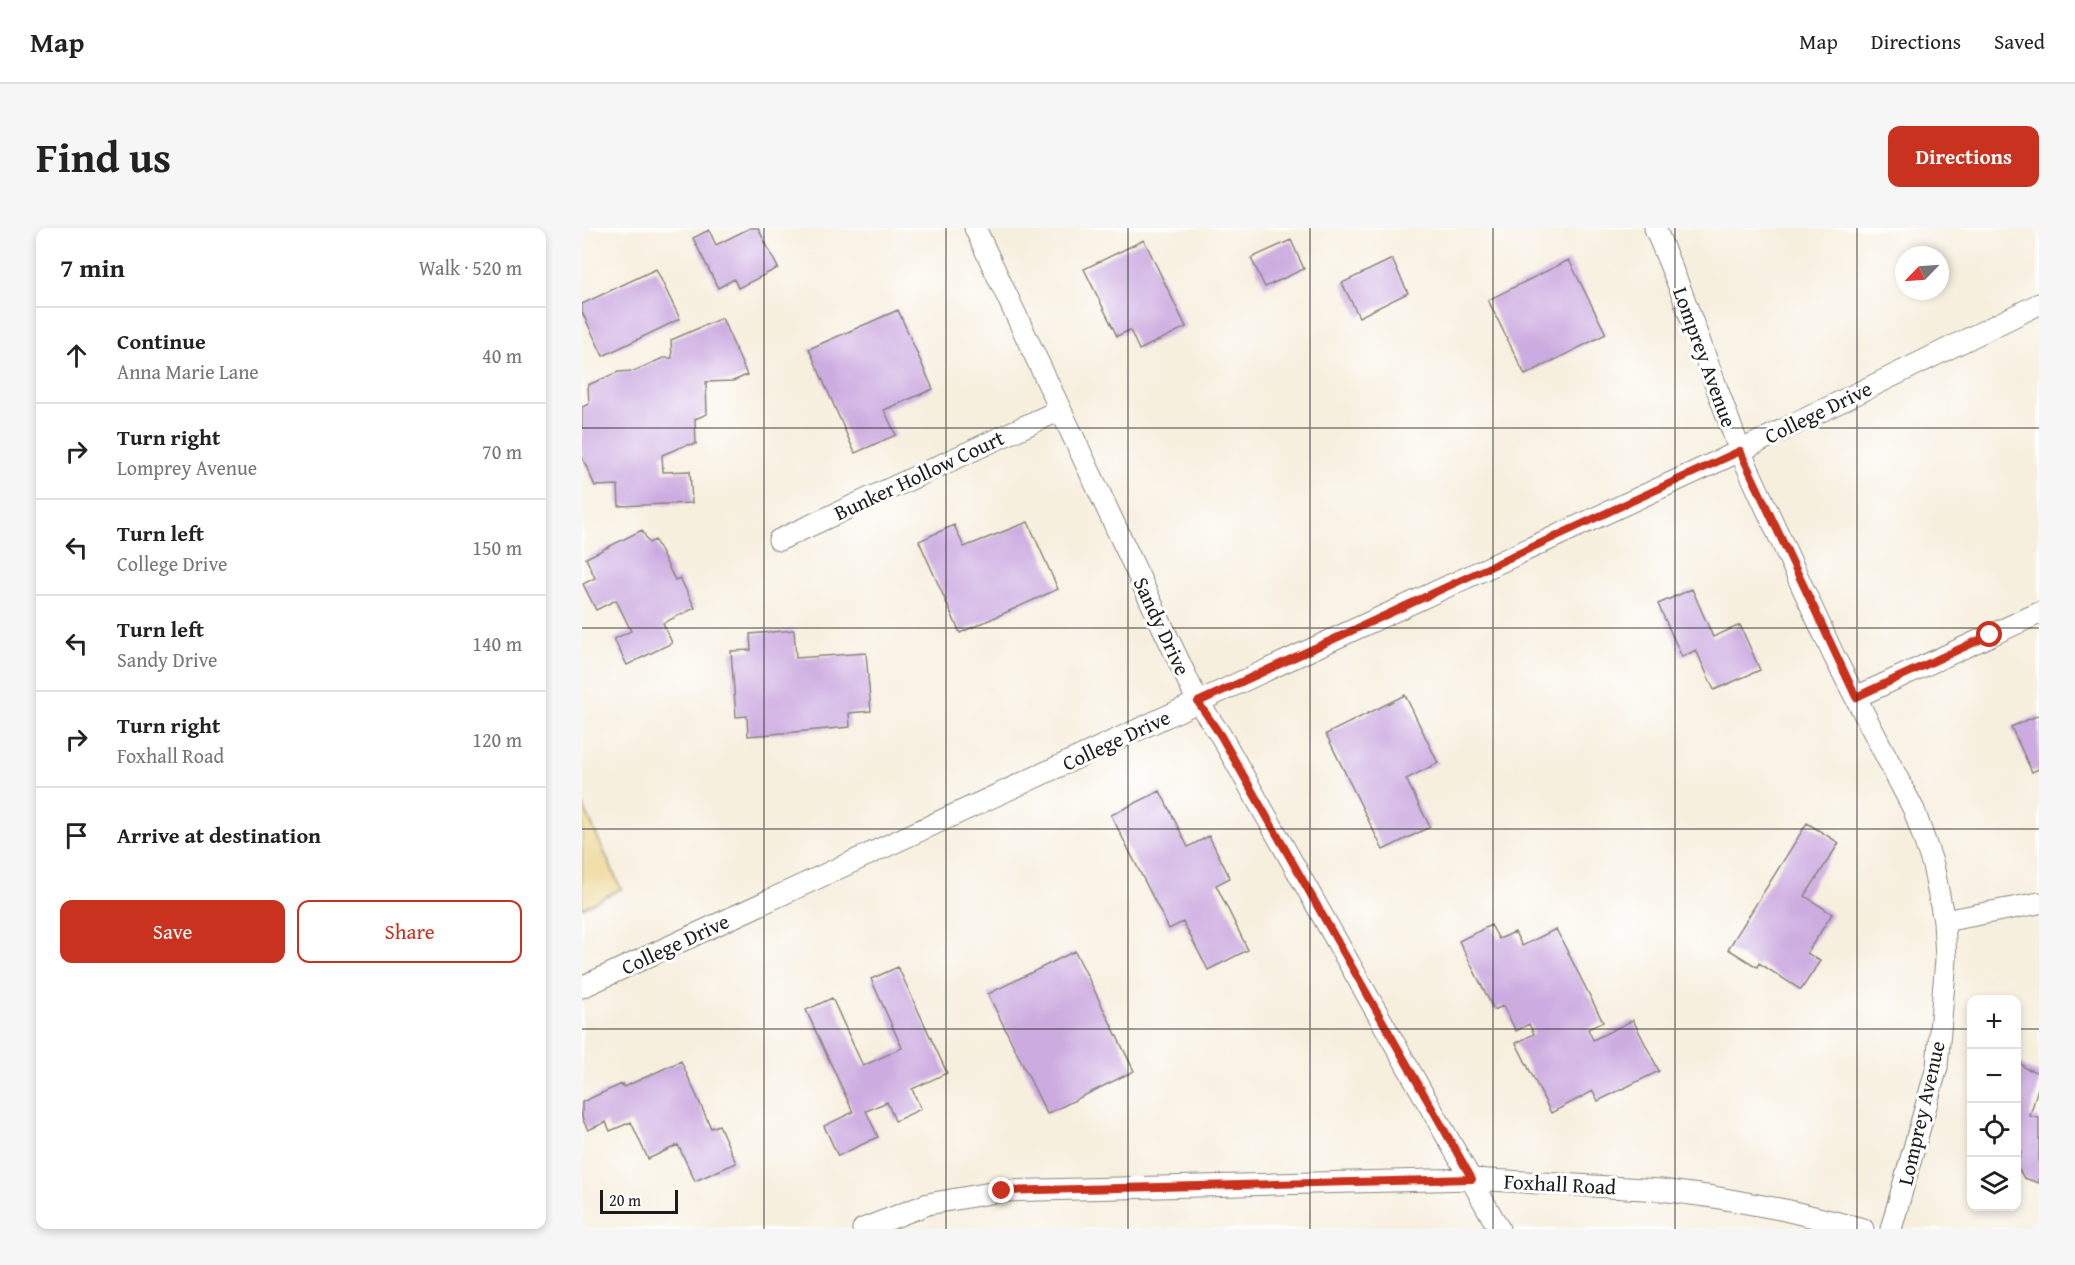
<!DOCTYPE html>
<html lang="en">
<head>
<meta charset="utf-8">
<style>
	:root { --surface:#fff; --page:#f6f6f6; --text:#222; --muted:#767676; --line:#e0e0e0; --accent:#c8321e }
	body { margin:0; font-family:"Gentium Book Plus",serif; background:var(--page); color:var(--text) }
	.controls { position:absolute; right:18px; bottom:18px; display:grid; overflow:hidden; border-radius:12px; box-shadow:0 3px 9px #0003 }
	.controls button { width:54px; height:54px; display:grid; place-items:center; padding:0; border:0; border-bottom:2px solid var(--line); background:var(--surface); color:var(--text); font:30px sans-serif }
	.compass { position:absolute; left:1313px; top:18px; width:54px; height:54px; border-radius:50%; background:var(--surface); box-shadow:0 3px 9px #0003; rotate:245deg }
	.scale { position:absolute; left:18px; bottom:15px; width:78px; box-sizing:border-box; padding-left:6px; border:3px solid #1c1c1c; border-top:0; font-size:16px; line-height:21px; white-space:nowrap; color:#1c1c1c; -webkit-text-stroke:4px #fff; paint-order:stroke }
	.stop { position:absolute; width:18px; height:18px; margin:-14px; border:4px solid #c8321e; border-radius:50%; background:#fff }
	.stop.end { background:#c8321e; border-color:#fff; box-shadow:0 2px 6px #0008 }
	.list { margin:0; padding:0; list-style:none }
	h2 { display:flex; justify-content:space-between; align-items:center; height:78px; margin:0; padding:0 24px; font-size:26px }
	h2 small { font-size:20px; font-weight:400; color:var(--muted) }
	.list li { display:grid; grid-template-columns:39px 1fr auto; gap:18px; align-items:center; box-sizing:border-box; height:96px; padding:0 24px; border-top:2px solid var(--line) }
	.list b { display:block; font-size:22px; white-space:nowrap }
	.list p { margin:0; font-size:20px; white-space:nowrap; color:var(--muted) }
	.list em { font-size:20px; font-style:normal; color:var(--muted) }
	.actions { display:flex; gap:12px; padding:18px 24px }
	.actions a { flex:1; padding:14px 0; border:2px solid var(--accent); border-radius:12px; text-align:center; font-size:21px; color:var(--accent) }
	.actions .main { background:var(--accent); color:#fff }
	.icon { flex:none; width:33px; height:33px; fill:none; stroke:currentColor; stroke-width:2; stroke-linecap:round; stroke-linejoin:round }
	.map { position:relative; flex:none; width:1457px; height:1001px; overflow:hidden; border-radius:12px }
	header { display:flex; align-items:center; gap:36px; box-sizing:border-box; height:84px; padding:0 30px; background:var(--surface); border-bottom:2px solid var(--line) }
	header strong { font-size:28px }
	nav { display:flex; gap:33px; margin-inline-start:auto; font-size:21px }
	.intro { display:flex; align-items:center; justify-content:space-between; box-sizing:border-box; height:144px; padding:0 36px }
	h1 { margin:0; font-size:42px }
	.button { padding:15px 27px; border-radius:12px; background:var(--accent); color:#fff; font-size:21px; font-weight:700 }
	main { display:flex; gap:36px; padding:0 36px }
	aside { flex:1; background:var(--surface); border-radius:12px; box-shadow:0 3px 9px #0003 }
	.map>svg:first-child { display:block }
</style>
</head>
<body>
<header>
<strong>Map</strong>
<nav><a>Map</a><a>Directions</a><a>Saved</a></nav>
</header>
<div class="intro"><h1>Find us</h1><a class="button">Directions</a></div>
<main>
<aside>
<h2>7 min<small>Walk · 520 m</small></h2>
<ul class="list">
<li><svg class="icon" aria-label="ahead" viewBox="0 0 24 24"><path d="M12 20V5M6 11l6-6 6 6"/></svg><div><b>Continue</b><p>Anna Marie Lane</p></div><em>40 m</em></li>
<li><svg class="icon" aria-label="right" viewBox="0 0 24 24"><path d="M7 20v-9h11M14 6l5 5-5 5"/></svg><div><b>Turn right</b><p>Lomprey Avenue</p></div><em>70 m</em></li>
<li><svg class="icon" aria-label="left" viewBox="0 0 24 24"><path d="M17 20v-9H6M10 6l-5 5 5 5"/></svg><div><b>Turn left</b><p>College Drive</p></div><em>150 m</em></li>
<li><svg class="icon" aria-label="left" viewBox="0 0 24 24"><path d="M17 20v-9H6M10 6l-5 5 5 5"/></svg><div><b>Turn left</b><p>Sandy Drive</p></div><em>140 m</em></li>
<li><svg class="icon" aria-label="right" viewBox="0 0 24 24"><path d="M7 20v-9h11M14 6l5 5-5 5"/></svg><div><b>Turn right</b><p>Foxhall Road</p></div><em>120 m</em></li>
<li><svg class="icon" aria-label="arrive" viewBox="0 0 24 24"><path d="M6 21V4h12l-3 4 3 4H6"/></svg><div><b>Arrive at destination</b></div></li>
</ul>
<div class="actions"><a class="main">Save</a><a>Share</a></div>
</aside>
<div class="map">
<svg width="1457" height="1001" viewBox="0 0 1457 1001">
	<rect width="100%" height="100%" fill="#fff"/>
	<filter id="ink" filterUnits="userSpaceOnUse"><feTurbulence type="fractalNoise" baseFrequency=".0167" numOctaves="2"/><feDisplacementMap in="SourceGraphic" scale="12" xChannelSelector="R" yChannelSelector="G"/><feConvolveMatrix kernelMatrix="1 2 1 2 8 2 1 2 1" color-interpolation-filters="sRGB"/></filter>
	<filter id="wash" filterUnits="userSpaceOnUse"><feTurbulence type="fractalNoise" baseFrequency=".008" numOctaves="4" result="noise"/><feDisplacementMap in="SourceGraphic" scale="24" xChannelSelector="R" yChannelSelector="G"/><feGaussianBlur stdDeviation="1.35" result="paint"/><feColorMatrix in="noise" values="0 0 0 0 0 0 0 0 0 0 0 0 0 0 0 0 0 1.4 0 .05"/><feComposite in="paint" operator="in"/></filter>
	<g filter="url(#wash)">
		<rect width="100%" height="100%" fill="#f7efde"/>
		<path fill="#eeda9e" stroke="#857b5d" stroke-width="1.5" d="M0,575L39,661L0,680Z"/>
		<g id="blocks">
			<path fill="#ccabe0" d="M168,0H176L196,40L156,60L152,51L136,60L111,10L127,2L134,17Z
				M562,12L604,99L557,122L548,102L535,108L502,41Z
				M709,12L722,41L683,59L669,30Z
				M810,31L826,65L777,89L760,55Z
				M987,32L1024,106L943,147L906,72Z
				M74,41L98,91L21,128L0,84V76Z
				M316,82L351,161L302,182L314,207L273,225L227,121Z
				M140,90L165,147L151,153L124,154L125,186L113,191L114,216L104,217L80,227L81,244L108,243L110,275L37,278L36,257L13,258L0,229V179L7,176L6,157L36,144L52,143L81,130H90L89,112Z
				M446,294L476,361L378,405L337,313L372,297L382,319Z
				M60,302L67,315L73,312L93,352L98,350L113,380L81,395L90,415L45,437L32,411L49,403L34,372L14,382L1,356L13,350L4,330Z
				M1110,361L1131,409L1158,397L1178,442L1132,462L1114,422L1100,429L1076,376Z
				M212,402L214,430L284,425L289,483L267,485L268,499L166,508L165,488L154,489L149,423L169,422L168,406Z
				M823,467L856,535L824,551L848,599L801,622L744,506Z
				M1457,487V541L1450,544L1429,499Z
				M578,563L606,619L627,608L648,650L634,657L666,722L626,742L601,694L587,701L529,587Z
				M1225,595L1257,615L1223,668L1250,686L1225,725L1238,733L1219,762L1177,735L1175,739L1146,721Z
				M909,697L917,711L933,704L940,718L974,701L1021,794L1006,801L1011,812L1051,792L1077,843L1016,873L1011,863L969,885L934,815L952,806L947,796L934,803L921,778L912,782L877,713Z
				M493,723L552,843L465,886L406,766Z
				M316,739L365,845L330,861L339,881L313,893L305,874L284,883L296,909L256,928L242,898L271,884L224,782L250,770L281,838L320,820L289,751Z
				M1434,830L1443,840L1457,845V856L1448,888L1457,890V955L1442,950L1435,939L1439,925L1434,928Z
				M99,833L129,900L137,897L154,935L113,953L96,917L66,931L49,894L28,903L24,894L6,902L0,890V874L40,856L42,859Z"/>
		</g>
	</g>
	<g filter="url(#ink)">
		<use href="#blocks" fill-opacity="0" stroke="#8a867d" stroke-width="1.5"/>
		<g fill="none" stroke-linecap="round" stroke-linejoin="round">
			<defs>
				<path id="minor" d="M393,0L616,474L639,508L917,1001
					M1073,0L1099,63L1158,223L1252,428L1332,582L1351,637L1362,693L1364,731L1355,839L1309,1001
					M197,312L478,182
					M1274,469L1457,385
					M1362,693L1457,675
					M0,759L1158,223L1457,76
					M281,1001L346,976L420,963L890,951L1079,962L1132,969L1203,982L1281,1001"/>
			</defs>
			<use href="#minor" stroke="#8a867d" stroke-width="23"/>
			<use href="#minor" stroke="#fff" stroke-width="21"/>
		</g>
	</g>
	<g fill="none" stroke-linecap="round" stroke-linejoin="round" filter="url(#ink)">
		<path stroke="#c8321e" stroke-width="8" d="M420,963L890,951L639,508L616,474L1158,223L1274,469L1408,407"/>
	</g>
	<path fill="none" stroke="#1c1c1c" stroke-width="1.5" stroke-opacity="0.55" d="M182,0V1001M364,0V1001M546,0V1001M728,0V1001M911,0V1001M1093,0V1001M1275,0V1001M0,200H1457M0,400H1457M0,601H1457M0,801H1390M1434,801H1457"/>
	<g text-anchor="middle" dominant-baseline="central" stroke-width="6" stroke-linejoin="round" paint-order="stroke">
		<g font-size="21" fill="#1c1c1c" stroke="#fff">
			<text transform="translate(1123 129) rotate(70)">Lomprey Avenue</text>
			<text transform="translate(1236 184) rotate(-26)">College Drive</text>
			<text transform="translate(337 247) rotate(-25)">Bunker Hollow Court</text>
			<text transform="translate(580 398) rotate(65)">Sandy Drive</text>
			<text transform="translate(534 512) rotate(-25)">College Drive</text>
			<text transform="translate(93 716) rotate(-25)">College Drive</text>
			<text transform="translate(1339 885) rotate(-77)">Lomprey Avenue</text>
			<text transform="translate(978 956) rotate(3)">Foxhall Road</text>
		</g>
	</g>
</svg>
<div class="controls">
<button>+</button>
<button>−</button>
<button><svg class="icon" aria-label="locate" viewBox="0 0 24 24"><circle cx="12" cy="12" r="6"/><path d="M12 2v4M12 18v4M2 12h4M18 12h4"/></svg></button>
<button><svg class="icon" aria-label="layers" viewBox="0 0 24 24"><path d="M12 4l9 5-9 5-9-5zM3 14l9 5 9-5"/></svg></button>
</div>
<svg class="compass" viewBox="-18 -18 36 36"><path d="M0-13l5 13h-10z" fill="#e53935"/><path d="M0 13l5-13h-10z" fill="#767676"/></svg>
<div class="scale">20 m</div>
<div class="stop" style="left:1408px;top:407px"></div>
<div class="stop end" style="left:420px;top:963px"></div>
</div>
</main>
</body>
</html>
